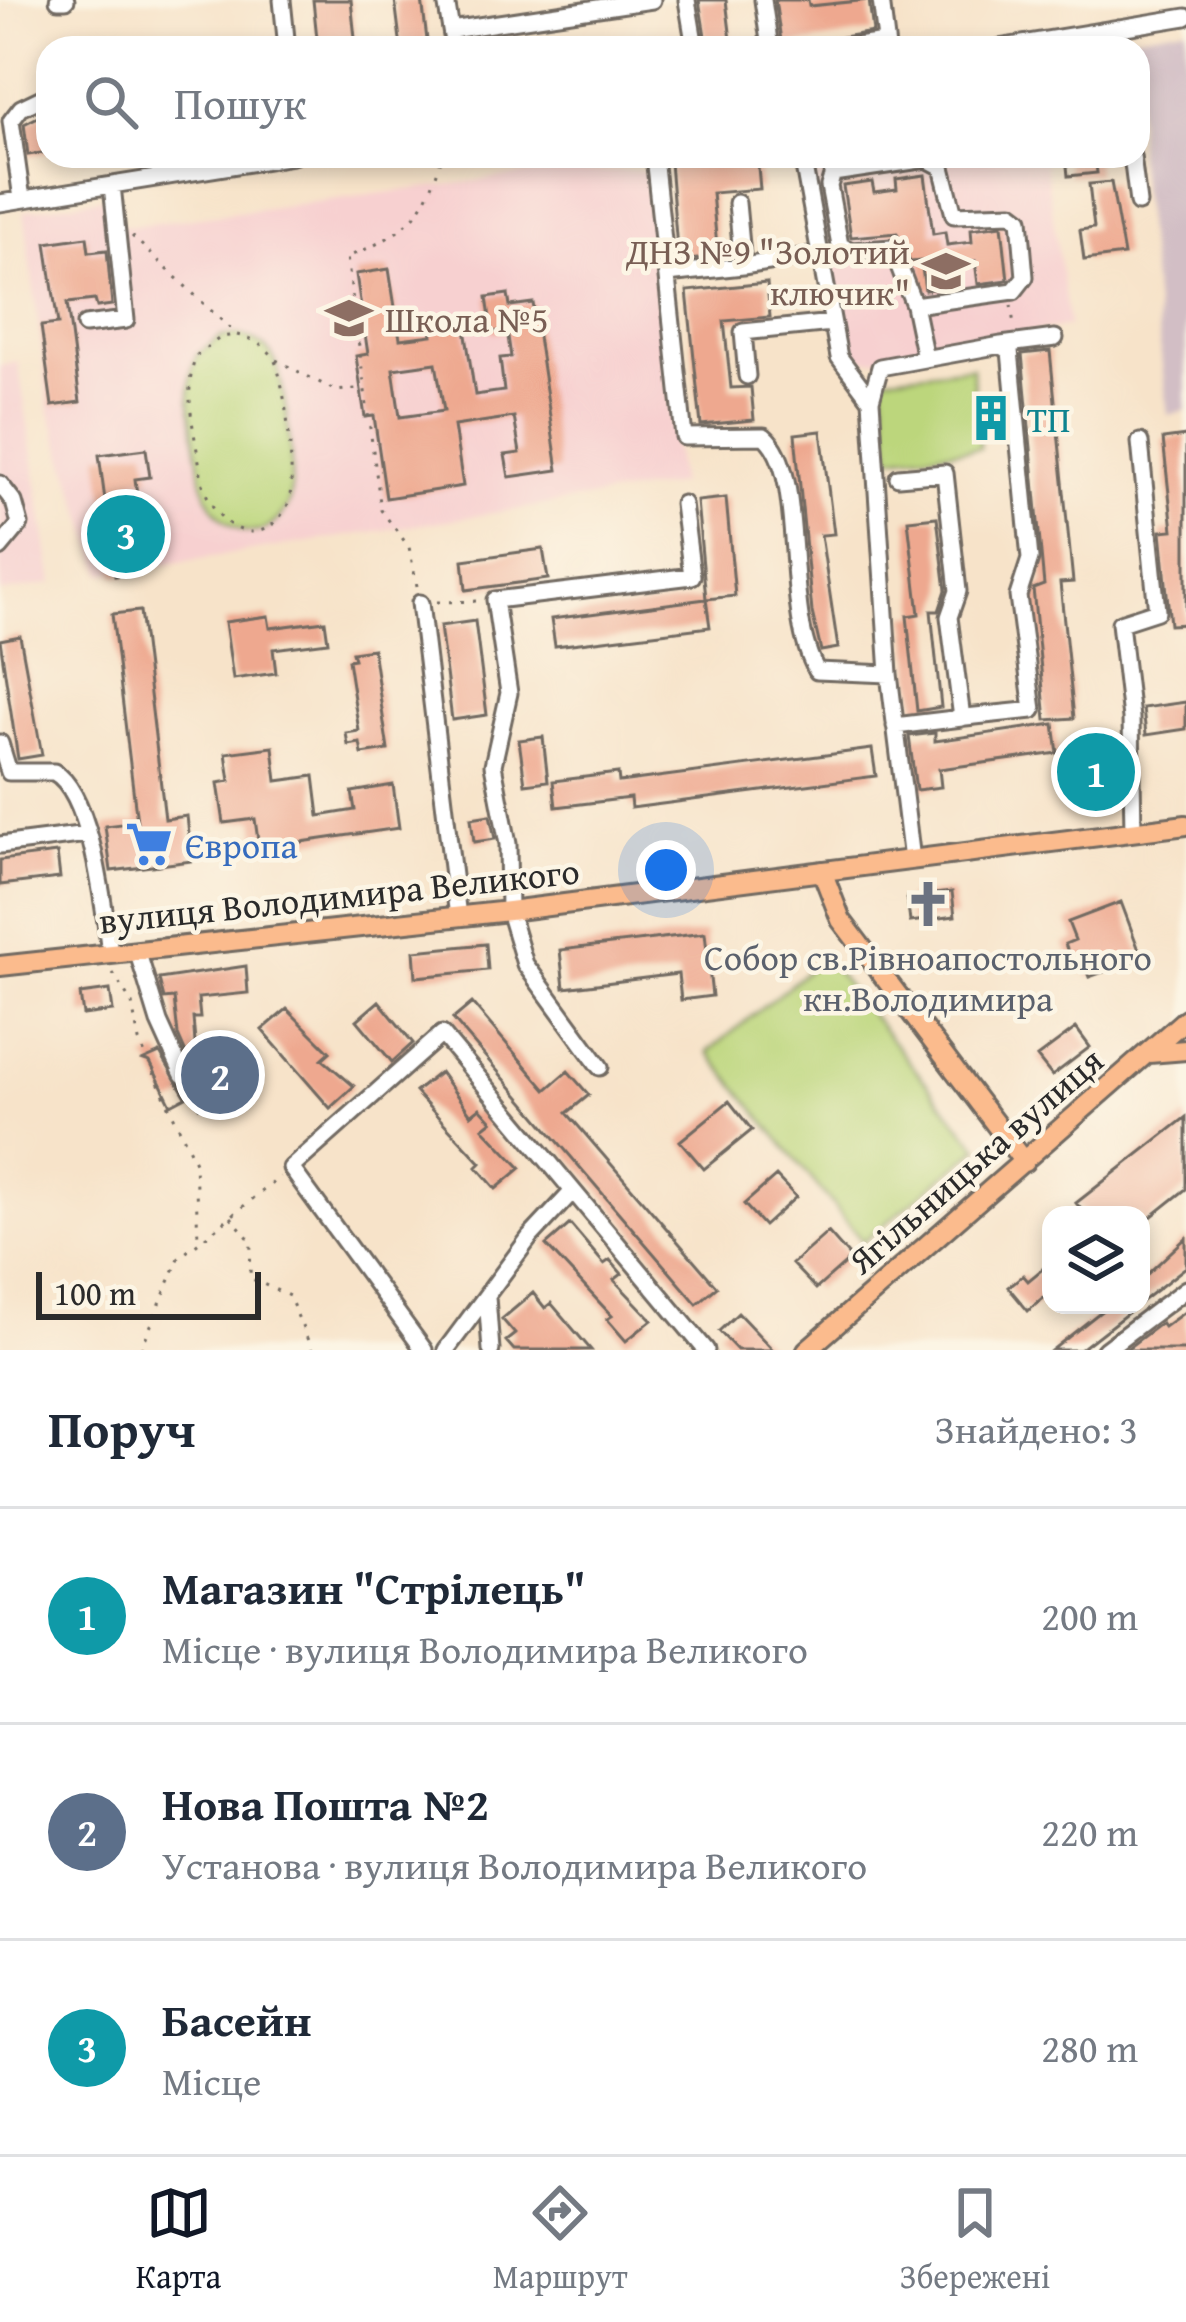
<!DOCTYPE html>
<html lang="uk">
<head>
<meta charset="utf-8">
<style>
	:root { --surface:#fff; --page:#f2f2f3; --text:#1f2937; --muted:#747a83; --line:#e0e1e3; --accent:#111827 }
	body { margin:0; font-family:"Gentium Book Plus",serif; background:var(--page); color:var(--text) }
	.controls { position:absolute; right:36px; bottom:36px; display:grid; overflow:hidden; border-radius:24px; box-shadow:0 6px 18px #0003 }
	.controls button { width:108px; height:108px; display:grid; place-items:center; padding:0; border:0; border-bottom:3px solid var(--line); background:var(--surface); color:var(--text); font:60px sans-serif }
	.scale { position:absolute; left:36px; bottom:30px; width:225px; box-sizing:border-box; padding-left:12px; border:6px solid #2b2b2b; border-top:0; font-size:33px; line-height:42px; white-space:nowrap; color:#2b2b2b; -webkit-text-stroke:9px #fcf5e5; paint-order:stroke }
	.you { position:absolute; left:666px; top:870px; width:42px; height:42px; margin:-30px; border:9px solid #fff; border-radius:50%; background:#1a73e8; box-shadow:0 0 0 18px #1a73e833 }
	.badge { display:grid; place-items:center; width:78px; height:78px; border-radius:50%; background:var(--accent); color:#fff; font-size:39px; font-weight:700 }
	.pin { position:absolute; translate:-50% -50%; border:6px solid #fff; box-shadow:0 3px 12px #0006 }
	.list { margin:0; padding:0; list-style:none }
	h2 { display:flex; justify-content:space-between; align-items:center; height:156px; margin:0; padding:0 48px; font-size:51px }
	h2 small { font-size:39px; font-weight:400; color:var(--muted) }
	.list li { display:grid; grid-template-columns:78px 1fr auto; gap:36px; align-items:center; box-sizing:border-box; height:216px; padding:0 48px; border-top:3px solid var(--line) }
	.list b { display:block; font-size:45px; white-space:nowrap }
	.list p { margin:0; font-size:39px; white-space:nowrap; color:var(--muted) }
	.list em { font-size:39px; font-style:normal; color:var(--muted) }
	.icon { flex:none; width:66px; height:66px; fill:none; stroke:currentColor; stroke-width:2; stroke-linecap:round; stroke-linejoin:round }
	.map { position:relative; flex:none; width:1186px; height:1350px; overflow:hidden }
	.search { position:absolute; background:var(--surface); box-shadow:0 6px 18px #0003; left:36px; right:36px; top:36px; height:132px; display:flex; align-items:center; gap:30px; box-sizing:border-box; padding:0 42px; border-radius:36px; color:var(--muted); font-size:45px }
	.sheet { height:804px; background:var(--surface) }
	nav { display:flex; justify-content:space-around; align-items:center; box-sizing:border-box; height:168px; border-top:3px solid var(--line); background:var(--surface); font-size:33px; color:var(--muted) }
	nav a { display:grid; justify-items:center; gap:6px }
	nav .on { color:var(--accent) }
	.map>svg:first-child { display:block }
</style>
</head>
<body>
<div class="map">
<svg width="1186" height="1350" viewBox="0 0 1186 1350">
	<rect width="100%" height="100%" fill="#fcf5e5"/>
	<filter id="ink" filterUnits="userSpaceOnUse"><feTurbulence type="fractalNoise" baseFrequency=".00833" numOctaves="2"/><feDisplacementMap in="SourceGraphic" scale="24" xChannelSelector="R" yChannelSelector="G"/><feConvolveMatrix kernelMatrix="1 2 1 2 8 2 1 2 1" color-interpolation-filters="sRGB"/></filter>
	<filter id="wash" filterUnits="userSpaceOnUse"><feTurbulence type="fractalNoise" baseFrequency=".004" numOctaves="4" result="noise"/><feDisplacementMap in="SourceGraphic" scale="48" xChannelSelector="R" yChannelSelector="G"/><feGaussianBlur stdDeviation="2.7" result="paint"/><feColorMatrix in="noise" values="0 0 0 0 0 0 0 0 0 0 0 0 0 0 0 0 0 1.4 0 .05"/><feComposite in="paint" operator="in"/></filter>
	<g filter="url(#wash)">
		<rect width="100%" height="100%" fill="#f7e3c9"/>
		<path fill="#f7d0d0" d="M809,156H1044L1069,326L868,360L848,353Z
			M645,170L679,484L103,574L49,410L24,211L114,196L119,225L132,226L537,173Z
			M18,362L53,583L0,593V366Z"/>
		<path fill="#d2bec5" d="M1186,27V410L1168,415L1137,156L1138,48H1126L1125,37Z"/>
		<path fill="#bcd67b" stroke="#748053" stroke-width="3" d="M237,335C252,339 266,344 274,359C285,380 298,487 287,506C259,559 207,522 201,474C196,437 181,389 197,355L221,337Z
			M972,367L980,448L891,457L882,377Z
			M824,957L979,1148L863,1242L708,1052Z"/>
		<g id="blocks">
			<path fill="#eea88f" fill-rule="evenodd" d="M313,0H351L356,48H318Z
				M395,0H422L428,48H401Z
				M699,0H726L732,48H707Z
				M775,0H808L809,6L869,0L873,32L782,47Z
				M48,112V152L28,155L24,124Z
				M739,156H757L760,189L712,193L718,257L678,261L670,162Z
				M1066,156H1095L1097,173L1068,176Z
				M925,175L933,234L945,232L947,245L972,242L971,229L1002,225L1008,280L978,284L975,261L950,264L953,286L925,290L921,261L910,262L897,233L851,237L843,186L872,182L874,192L897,189L896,179Z
				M1111,182L1124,255L1084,260L1080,230L1094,228L1089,184Z
				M87,237L89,252L107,250L112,305L97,307L95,300L67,303L80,402L52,406L41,326L58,324L46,243Z
				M389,269L400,339L432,335L430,320L463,315L475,395L504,391L500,358L511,357L507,330L492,332L487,297L508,294L510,306L533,303L558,470L509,477L505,455L520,453L514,417L454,426L463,486L386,498L374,416L365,417L356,356L368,354L356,274ZM436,363L444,411L400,417L393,369Z
				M767,283L770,317L724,321L731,388L751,387L754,420L701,425L687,291Z
				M1050,351L1073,582L1060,583L1074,718L1046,720L1033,589L1044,585L1022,354Z
				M821,431L834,534L821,535L838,648L821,651L812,612L795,434Z
				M1186,436V624L1170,625L1161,531L1173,530L1163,439Z
				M146,449L150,477L135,479L147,572L115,576L99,455Z
				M726,498L735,596L706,599L697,501Z
				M937,517L946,590L939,611H931L941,707L917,711L907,616L919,614L908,520Z
				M543,549L548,579L466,590L463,560Z
				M706,599L710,627L555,646L551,619Z
				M140,611L165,819L187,816L192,861L111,871L105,826L137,822L112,614Z
				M268,616L270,628L325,621L328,642L273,649L276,673L233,679L225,622Z
				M475,621L487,715L452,720L440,626Z
				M20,636L42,755L18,759L0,640Z
				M373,649L388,750L362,754L360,743L348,745L346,733L359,731L348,660L354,659L352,652Z
				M1186,702V729L1146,735L1143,708Z
				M1054,724L1058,753L939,769L941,787L916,790L909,736L935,733V741Z
				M543,737L548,781L525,784L519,740Z
				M273,747L277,781L314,776L319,816L355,810L352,792L393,785L399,828L259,848L255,819L224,823L218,783L230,781L226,753Z
				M872,749L876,776L631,808L630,798L556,807L553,781L618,773L619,782Z
				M1103,755L1117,758L1120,799L1075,803L1072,757Z
				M490,815L495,839L474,842L471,818Z
				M57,853L60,878L0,885V860Z
				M952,892L955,916L910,922L907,897Z
				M1121,902L1142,958L1089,977L1083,962L1073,965L1065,944L1075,940L1068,922Z
				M705,933L712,996L681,1000L678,974L564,988L560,950Z
				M486,944L488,970L416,977L414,951Z
				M246,966L248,993L198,998L200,1018H193L196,1055L188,1058L178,1035L174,998L164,999L159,979Z
				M110,990L113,1011L83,1015L80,994Z
				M379,1001L413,1043L392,1062L357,1020Z
				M472,1003L546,1090L568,1071L589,1095L567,1113L717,1287L697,1304L453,1019Z
				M287,1009L330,1052L322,1059L354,1086L330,1108L262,1030Z
				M1076,1028L1090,1047L1052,1076L1037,1057Z
				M160,1053L186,1097L171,1105L150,1062L144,1060Z
				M232,1065L242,1086L199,1107L189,1085Z
				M440,1072L471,1115L480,1108L492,1121L483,1128L521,1168L496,1189L477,1167L481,1163L415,1092Z
				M729,1101L752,1130L704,1169L680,1141Z
				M1186,1117V1189L1141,1225V1215H1086L1076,1203Z
				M776,1176L796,1197L764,1226L744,1204Z
				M570,1224L604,1264L610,1260L622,1274L614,1280L652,1320L626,1341L607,1319L612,1316L546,1245Z
				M828,1232L851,1258L816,1289L792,1264Z
				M1186,1238V1267L1141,1302V1280Z
				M1051,1262V1292L1028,1311L1008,1287L1023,1275L1028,1281Z
				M533,1293L545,1308L551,1303L591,1350H514L506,1341L515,1334L502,1319Z
				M1109,1305H1138L1080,1350H1052Z
				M1186,1311V1350H1125L1161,1323L1164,1327Z
				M738,1313L773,1350H737L719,1331Z"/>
		</g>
	</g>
	<g filter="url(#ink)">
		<use href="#blocks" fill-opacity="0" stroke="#726b62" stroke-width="3"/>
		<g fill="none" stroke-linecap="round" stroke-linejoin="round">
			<defs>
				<path id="minor" d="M58,0H66
					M282,0L287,48
					M446,0L454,48
					M687,0L695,48
					M763,0L770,48
					M881,0L887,48
					M1118,28L1120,48
					M451,30L652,0
					M841,48L886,42
					M998,48L1186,17
					M654,156L684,437L764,436C808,473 781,611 817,671L889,674
					M802,156L839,357L871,400L889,674L912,860
					M1132,156L1138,203
					M927,159L942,167L954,215L1012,213L1020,219L1025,277L1014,291L914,305L892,248L851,251L840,245L829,186L833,173Z
					M22,199L11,121L21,108L48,95
					M0,203L293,156
					M737,203L743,266L821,254
					M667,274L743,266
					M914,305L925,358
					M85,325L126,320L112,185
					M1001,345L1055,338
					M747,376L743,332L832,323
					M871,400L880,367L1001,345L1010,351L1030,559L1018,596L1033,710L956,718
					M0,484L14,502L20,524L0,548
					M420,603L458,917
					M895,726L962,718L949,617L958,591L945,473L898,477
					M0,743L9,772H54C92,793 104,910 110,952
					M1133,832L1131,718L1120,623L1157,611L1140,442
					M0,845L87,834
					M137,950L159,1022L183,1075L221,1057
					M600,1067L525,964L509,911L508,844L493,765L509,693L495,600L692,576L683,504
					M487,1297L491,1350
					M424,1350L291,1168L442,1034L706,1350
					M446,1350L530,1237L573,1191
					M1105,1350L1186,1289"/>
				<path id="major" d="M822,871L841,920L1024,1162
					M0,966L509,911L1186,825
					M1149,1053L1186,1050
					M807,1350L1186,1019"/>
			</defs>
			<use href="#minor" stroke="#726b62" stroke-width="21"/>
			<use href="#major" stroke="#726b62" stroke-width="24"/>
			<path stroke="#726b62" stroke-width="3" stroke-dasharray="3 9" stroke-linecap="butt" d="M132,236L234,332
				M1011,305L1014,325
				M237,335C252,339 266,344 274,359C285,380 298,487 287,506C259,559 207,522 201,474C196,437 181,389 197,355L221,337Z
				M276,360L336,391L364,388
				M417,586L409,547L381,510L347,257C405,234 425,217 442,156
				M437,602L481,601
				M113,973L132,1004L139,1041L195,1162L198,1240
				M231,1217L251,1241L250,1278L289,1296L312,1350
				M141,1349L179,1258L280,1177"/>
			<use href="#minor" stroke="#fff" stroke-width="15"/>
			<use href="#major" stroke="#fbbb8d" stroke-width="18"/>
		</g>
	</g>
	<defs>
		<symbol id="school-bare" viewBox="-9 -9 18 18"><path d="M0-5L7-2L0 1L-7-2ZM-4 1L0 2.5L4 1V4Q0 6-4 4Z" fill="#8d6e63" stroke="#fcf5e5" stroke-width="2.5" paint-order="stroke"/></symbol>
		<symbol id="building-bare" viewBox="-9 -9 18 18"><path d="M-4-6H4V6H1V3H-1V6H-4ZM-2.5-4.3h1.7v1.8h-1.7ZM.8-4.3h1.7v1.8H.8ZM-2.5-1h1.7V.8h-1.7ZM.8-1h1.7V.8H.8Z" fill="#0f9aa8" stroke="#fcf5e5" stroke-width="2.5" paint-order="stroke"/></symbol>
		<symbol id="supermarket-bare" viewBox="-9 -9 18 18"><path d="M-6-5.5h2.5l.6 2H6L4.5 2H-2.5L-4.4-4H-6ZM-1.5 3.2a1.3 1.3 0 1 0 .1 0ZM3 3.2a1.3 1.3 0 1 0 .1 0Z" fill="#3f7fe0" stroke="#fcf5e5" stroke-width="2.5" paint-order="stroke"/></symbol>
		<symbol id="church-bare" viewBox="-9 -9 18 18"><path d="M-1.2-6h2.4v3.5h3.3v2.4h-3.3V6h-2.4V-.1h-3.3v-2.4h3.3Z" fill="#6b7280" stroke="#fcf5e5" stroke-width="2.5" paint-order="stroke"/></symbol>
	</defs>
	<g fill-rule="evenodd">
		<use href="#school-bare" x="913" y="238" width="66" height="66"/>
		<use href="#school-bare" x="316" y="285" width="66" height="66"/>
		<use href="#building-bare" x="958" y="385" width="66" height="66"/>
		<use href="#supermarket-bare" x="116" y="811" width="66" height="66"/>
		<use href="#church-bare" x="895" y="871" width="66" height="66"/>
	</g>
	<g text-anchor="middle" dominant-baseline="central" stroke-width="9" stroke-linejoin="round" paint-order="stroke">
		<g font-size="36" fill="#785e54" stroke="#fcf5e5" text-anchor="end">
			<text x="910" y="250">ДНЗ №9 "Золотий<tspan x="910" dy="41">ключик"</tspan></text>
			<text x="385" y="318" text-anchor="start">Школа №5</text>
		</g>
		<g font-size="36" fill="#0d838f" stroke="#fcf5e5" text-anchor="start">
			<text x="1027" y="418">ТП</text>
		</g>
		<g font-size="36" fill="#366cbe" stroke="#fcf5e5" text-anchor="start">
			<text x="185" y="844">Європа</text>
		</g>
		<g font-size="36" fill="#2b2b2b" stroke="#fcf5e5">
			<text transform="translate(339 895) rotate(-6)">вулиця Володимира Великого</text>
			<text transform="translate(975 1160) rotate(-41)">Ягільницька вулиця</text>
		</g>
		<g font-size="36" fill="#5b616d" stroke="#fcf5e5">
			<text x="928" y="956">Собор св.Рівноапостольного<tspan x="928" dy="41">кн.Володимира</tspan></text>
		</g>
	</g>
</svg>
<div class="controls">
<button><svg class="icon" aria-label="layers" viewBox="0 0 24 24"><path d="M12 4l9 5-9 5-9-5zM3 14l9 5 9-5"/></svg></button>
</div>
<div class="scale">100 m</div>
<div class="you"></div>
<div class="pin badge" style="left:1096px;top:772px;background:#0f9aa8">1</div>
<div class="pin badge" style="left:220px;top:1075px;background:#5c6f8a">2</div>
<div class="pin badge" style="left:126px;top:534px;background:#0f9aa8">3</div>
<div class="search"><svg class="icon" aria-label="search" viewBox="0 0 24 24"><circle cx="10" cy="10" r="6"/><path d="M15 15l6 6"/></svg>Пошук</div>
</div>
<section class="sheet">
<h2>Поруч<small>Знайдено: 3</small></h2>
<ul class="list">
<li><span class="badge" style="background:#0f9aa8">1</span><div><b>Магазин &quot;Стрілець&quot;</b><p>Місце · вулиця Володимира Великого</p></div><em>200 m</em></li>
<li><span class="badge" style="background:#5c6f8a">2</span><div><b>Нова Пошта №2</b><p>Установа · вулиця Володимира Великого</p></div><em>220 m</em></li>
<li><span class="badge" style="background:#0f9aa8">3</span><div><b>Басейн</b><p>Місце</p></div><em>280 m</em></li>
</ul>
</section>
<nav>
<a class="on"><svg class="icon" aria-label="map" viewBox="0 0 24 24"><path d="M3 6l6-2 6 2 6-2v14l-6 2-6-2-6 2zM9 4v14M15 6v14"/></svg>Карта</a>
<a><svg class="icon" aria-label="directions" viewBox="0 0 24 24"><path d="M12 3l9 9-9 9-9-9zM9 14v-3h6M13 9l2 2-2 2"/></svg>Маршрут</a>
<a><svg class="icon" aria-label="saved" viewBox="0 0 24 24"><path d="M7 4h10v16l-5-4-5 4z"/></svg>Збережені</a>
</nav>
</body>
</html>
